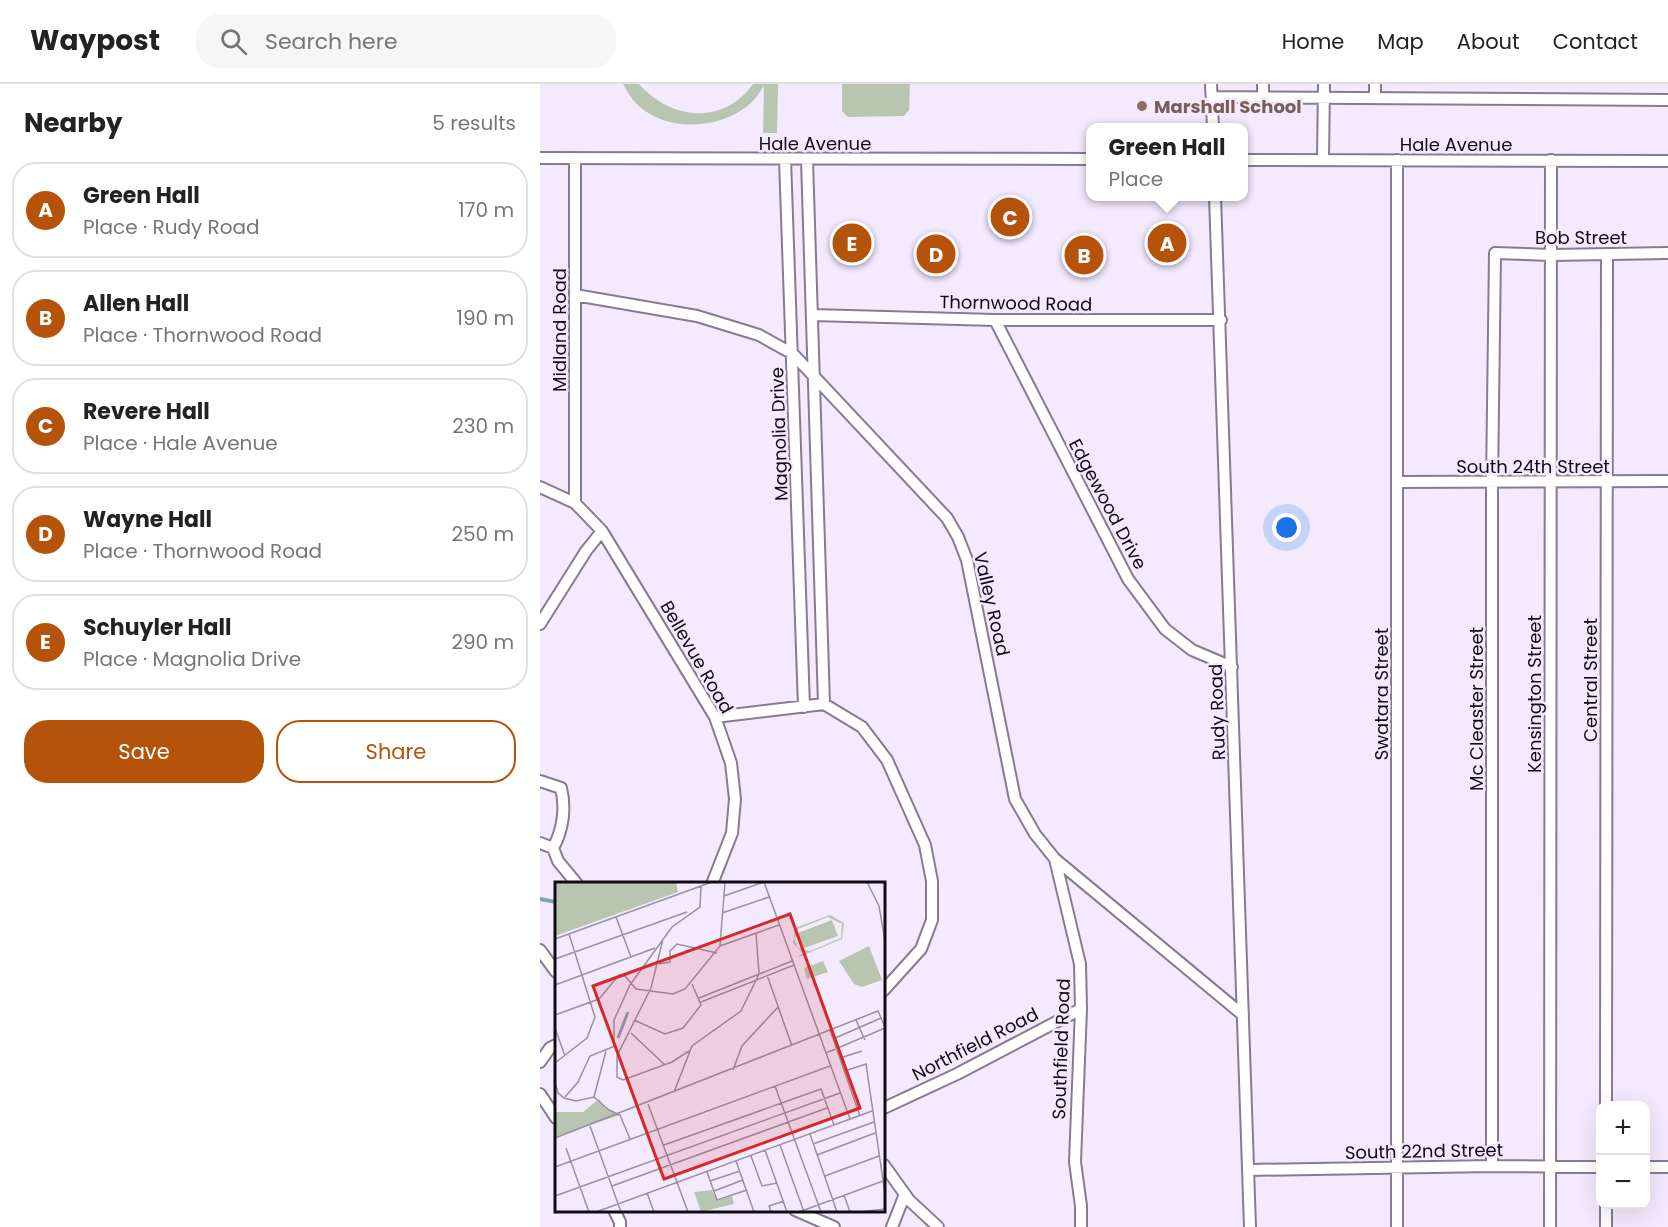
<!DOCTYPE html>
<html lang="en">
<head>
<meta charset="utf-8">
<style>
	:root { --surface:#fff; --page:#f6f6f6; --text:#222; --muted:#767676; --line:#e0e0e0; --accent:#b45309 }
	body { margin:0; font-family:Poppins,sans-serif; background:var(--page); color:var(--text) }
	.controls { position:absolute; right:18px; bottom:18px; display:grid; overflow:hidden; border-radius:12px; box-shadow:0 6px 24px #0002 }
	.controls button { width:54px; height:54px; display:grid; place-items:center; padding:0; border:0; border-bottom:2px solid var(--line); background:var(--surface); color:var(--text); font:30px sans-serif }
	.you { position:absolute; left:747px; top:444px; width:21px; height:21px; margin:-15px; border:4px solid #fff; border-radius:50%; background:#1a73e8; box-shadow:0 0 0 9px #1a73e833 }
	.badge { display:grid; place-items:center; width:39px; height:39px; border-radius:50%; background:var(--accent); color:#fff; font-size:20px; font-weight:700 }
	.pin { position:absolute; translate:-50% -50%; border:3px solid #fff; box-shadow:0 2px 6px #0006 }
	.popup { position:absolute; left:546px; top:39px; width:162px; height:78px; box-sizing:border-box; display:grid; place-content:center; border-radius:12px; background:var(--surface); filter:drop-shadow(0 2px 4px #0005); font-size:20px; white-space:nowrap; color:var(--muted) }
	.popup b { font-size:22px; color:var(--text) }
	.popup::after { content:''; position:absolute; left:50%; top:100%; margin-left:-12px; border:12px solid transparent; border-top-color:var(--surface) }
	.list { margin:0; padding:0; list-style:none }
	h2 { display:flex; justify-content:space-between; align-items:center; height:78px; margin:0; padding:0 24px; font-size:26px }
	h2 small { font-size:20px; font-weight:400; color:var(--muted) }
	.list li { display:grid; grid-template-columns:39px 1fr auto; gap:18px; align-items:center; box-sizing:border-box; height:96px; margin:0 12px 12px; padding:0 12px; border:2px solid var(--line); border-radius:24px }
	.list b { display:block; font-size:22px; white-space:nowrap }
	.list p { margin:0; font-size:20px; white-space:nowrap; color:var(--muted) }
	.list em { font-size:20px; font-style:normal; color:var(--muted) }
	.actions { display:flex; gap:12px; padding:18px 24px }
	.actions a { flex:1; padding:14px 0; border:2px solid var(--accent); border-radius:24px; text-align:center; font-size:21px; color:var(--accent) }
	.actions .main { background:var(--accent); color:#fff }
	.icon { flex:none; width:33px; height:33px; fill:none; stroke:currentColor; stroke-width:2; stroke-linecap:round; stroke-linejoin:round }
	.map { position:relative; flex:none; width:1128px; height:1143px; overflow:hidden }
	header { display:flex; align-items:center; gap:36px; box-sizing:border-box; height:84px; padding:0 30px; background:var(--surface); border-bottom:2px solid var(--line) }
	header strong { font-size:28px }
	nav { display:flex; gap:33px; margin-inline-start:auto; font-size:21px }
	.search { width:420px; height:54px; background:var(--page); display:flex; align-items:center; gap:15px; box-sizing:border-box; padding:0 21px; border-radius:24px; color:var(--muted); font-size:22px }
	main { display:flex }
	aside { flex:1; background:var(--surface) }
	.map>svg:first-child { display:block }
</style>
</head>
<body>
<header>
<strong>Waypost</strong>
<div class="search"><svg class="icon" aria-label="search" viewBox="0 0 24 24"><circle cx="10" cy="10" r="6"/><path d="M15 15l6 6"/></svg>Search here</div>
<nav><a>Home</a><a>Map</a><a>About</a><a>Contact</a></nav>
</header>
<main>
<aside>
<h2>Nearby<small>5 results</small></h2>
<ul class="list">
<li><span class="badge">A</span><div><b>Green Hall</b><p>Place · Rudy Road</p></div><em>170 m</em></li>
<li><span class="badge">B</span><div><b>Allen Hall</b><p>Place · Thornwood Road</p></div><em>190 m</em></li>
<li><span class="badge">C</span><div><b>Revere Hall</b><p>Place · Hale Avenue</p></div><em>230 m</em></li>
<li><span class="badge">D</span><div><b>Wayne Hall</b><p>Place · Thornwood Road</p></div><em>250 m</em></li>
<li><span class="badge">E</span><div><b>Schuyler Hall</b><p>Place · Magnolia Drive</p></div><em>290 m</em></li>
</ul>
<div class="actions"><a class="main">Save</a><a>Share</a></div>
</aside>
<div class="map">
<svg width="1128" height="1143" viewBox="0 0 1128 1143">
	<rect width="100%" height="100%" fill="#f3eafe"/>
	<path fill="#b8c5b1" d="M83,0H99C131,36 183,42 213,0H238L237,49H223L224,2C220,7 217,13 213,17C183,47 122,50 93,16C89,11 86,5 83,0Z
		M302,0H370L369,26L364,32L308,33L302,27Z"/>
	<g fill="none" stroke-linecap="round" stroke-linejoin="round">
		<path stroke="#85a3b3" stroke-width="4" d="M0,815L16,818"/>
		<defs>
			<path id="minor" d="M671,0L673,44
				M723,0V13
				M672,13L1128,16
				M835,14V0
				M0,74L550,75
				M245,75L264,623
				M267,76L284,620
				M704,76L1128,77
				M783,76L784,0
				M857,76V1143
				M675,112L710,1143
				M35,211L157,232L219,251L253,270L407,434L418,453L427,476L475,715L495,750L515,775L703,931
				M272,231L455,236H681
				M455,236L588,495L625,545L652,566L692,583
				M858,398L1128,397
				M0,403L35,419L62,447L175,633L191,679L195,715L192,749L172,800
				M35,419V74
				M0,540L46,467L62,447
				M175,633L284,620L322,643L347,676L385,761L392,797V836L381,865L344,906
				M0,697L21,704C26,724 23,746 13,764
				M0,759L13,764L18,777L37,800
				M515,775L540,880L541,925L535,1078L541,1122V1143
				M0,866L16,888
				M0,978L10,964L16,961
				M0,1010L16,1034
				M1066,1022L1067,170
				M344,1024L417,990L541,925
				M344,1081L369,1116L398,1143
				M952,1082V399L955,169L1011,171L1128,169
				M1106,1083H1128
				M709,1086L952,1082L1060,1083
				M74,1126L80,1138V1143
				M255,1126L294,1143
				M352,1143L365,1110
				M1010,1143L1011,76
				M1066,1143V1120"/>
		</defs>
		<use href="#minor" stroke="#867c92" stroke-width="14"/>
		<use href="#minor" stroke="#fff" stroke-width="10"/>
	</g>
	<circle fill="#8d6e63" stroke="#f3eafe" stroke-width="2" cx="602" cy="22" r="6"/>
	<g text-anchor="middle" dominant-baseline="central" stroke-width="5" stroke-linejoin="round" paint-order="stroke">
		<g font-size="18" font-weight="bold" fill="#785e54" stroke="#f3eafe" text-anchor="start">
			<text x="614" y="22">Marshall School</text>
		</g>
		<g font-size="18" fill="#100c15" stroke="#f3eafe">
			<text x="275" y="59">Hale Avenue</text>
			<text x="916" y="60">Hale Avenue</text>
			<text x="1041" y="153">Bob Street</text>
			<text transform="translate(476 219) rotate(1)">Thornwood Road</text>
			<text transform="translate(19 246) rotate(-90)">Midland Road</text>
			<text transform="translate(239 350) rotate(-92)">Magnolia Drive</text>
			<text x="993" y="382">South 24th Street</text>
			<text transform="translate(568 420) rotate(62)">Edgewood Drive</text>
			<text transform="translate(452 520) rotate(77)">Valley Road</text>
			<text transform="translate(157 573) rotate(60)">Bellevue Road</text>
			<text transform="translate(1050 596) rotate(-90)">Central Street</text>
			<text transform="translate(841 610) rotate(-90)">Swatara Street</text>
			<text transform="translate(994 610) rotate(-90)">Kensington Street</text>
			<text transform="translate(936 625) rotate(-90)">Mc Cleaster Street</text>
			<text transform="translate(677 628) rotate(-92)">Rudy Road</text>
			<text transform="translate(435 960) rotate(-27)">Northfield Road</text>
			<text transform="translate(521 965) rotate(-88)">Southfield Road</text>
			<text transform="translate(884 1067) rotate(-1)">South 22nd Street</text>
		</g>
	</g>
	<g transform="translate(15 798)">
		<rect width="330" height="330" fill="#f3eafe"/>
		<path d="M0,0H121L123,10L0,54ZM275,33L289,41L287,57L241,76L248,71L238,61L240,46ZM273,35L287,42L286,56L255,69L243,66L239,57L243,47ZM277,38L283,54L249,66L243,51ZM314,64L327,98L307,105L299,102L284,79ZM268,79L273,90L252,97L249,86ZM44,217L50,226L65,233L0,255V230H28ZM157,308L162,319L177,314L179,322L146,330L139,310Z" fill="#b8c5b1" fill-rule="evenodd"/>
		<path fill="none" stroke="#85a3b3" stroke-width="3" d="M63,156L73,130"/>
		<path fill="none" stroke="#9891a1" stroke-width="1.5" d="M312,0L324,24L330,59M169,14L209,0L295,237M167,31L214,15M61,35L76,75M0,57L157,0M108,57L96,106L62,174V195L68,198L117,180L134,169M165,64L224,43M0,77L132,30M104,82L115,80V69L122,62L162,71M212,93L237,164M0,103L100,66M144,116L237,79M146,120L239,83M0,133L44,117L64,93L70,94L81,107L118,112L130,107L165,64L170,0M79,138L110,152L128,146L146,123L137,102M301,138L310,158M0,146L10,174M275,148L305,234M76,151L110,183M278,157L326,136M59,164V138L75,103L117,45L145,25L146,4M271,171L330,146M285,176L307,169M0,181L32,156L40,135L14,52M178,188L187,164L223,125M293,188L311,182L330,312M0,200L3,211L9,216L21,219L39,215L54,228L65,233L75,257M220,204L266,330M119,210L137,164L186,129L204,92L201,51M10,215L23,200L35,174L60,164M39,215L51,169M93,222L133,330M35,244L66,330M255,252L282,330M0,256L323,129L330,145M258,262L319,240M109,263L266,207L279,243M225,263L249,330M11,266L34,330M210,268L232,330M262,273L320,251M196,274L207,304L222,301M181,279L199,330M0,285L275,184M152,290L162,318L192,308M270,294L324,274M155,299L185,289M57,304L272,226M159,309L188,298M92,311L99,330M289,313L295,330M0,314L285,211M41,330L317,229M216,330L214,324L229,319M244,330L328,299M304,330L330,327"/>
		<path fill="#d62828" fill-opacity="0.15" stroke="#d62828" stroke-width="3" d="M235,32L305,226L109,297L38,104Z"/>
		<rect width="330" height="330" fill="none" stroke="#100c15" stroke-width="3"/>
	</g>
</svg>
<div class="controls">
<button>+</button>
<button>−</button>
</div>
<div class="you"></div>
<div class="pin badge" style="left:627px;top:159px">A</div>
<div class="popup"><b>Green Hall</b>Place</div>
<div class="pin badge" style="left:544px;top:171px">B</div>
<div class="pin badge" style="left:470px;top:133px">C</div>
<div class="pin badge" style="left:396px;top:170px">D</div>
<div class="pin badge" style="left:312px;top:159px">E</div>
</div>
</main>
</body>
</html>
